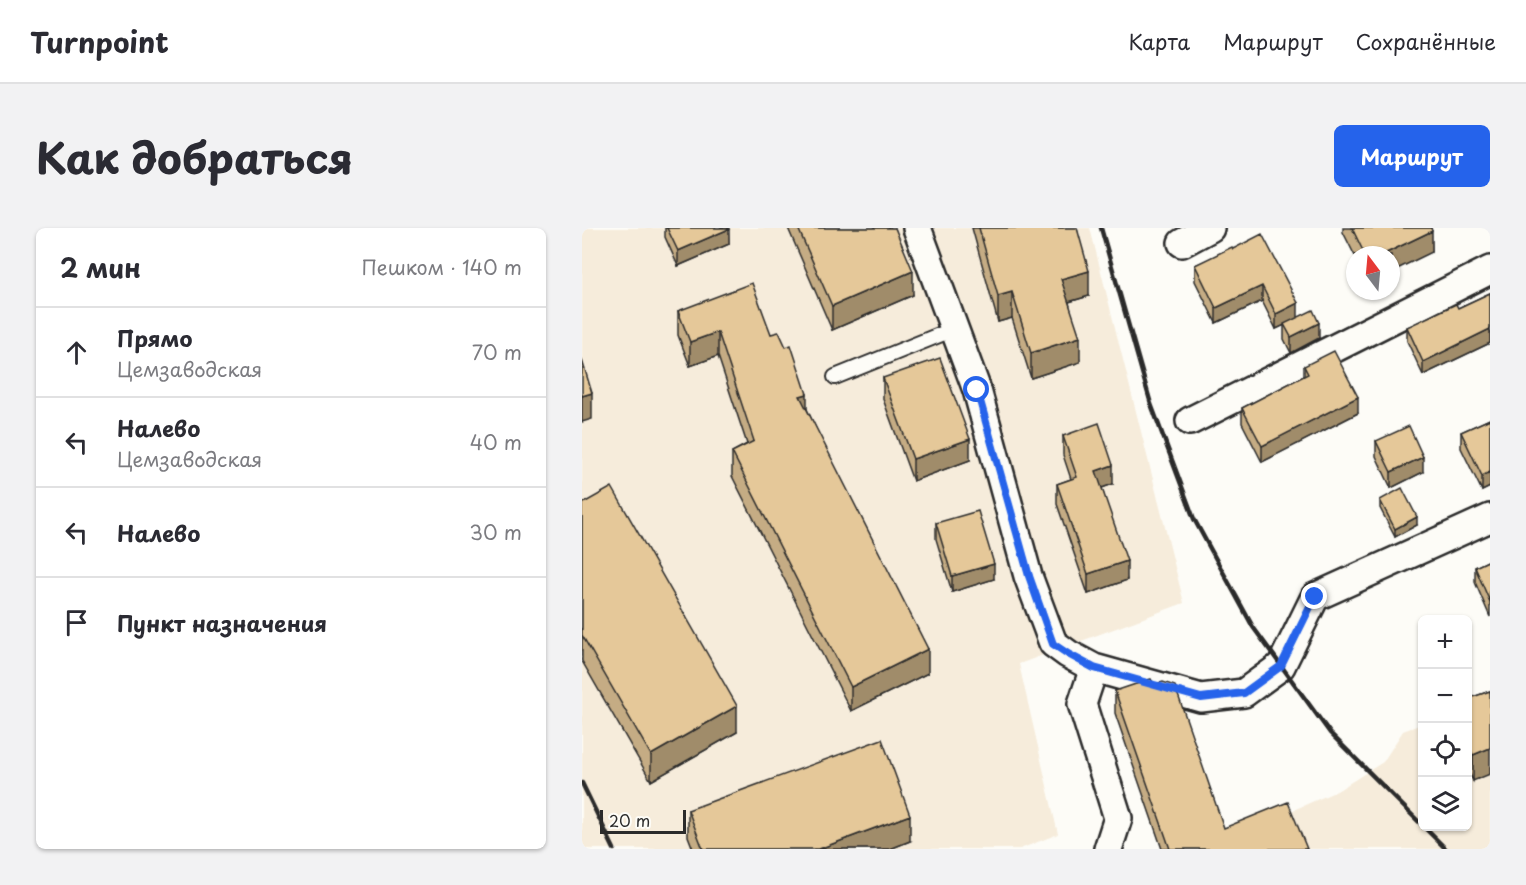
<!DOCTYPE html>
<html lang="ru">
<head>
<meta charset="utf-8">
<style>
	:root { --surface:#fff; --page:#f2f2f3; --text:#2b2b33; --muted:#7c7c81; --line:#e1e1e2; --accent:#2563eb }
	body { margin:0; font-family:"Playpen Sans",sans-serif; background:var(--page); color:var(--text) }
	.controls { position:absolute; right:18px; bottom:18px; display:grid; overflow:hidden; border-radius:9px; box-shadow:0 2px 4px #0004 }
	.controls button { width:54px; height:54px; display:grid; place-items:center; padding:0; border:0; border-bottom:2px solid var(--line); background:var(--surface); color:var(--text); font:30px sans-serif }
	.compass { position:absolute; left:764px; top:18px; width:54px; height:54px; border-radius:50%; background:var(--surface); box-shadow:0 2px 4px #0004; rotate:344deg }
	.scale { position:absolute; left:18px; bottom:15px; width:86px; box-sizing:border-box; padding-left:6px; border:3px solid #2b2b2b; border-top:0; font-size:16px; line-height:21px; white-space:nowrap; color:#2b2b2b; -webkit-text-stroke:4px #fdfcf7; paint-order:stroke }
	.stop { position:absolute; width:18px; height:18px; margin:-14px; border:4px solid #2563eb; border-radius:50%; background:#fff }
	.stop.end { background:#2563eb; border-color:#fff; box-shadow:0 2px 6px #0008 }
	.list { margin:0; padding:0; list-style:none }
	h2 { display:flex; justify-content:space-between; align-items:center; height:78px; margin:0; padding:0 24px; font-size:26px }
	h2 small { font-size:20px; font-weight:400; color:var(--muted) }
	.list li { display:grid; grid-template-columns:39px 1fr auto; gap:18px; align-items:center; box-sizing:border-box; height:90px; padding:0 24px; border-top:2px solid var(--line) }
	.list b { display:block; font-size:22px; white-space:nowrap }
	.list p { margin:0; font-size:20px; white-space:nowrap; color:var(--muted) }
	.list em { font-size:20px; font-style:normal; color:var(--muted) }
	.icon { flex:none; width:33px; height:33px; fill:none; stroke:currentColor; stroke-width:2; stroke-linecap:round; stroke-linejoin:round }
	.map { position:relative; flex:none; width:908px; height:621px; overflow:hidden; border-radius:9px }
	header { display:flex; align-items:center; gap:36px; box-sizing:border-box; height:84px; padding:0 30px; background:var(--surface); border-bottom:2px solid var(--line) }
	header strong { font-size:28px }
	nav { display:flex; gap:33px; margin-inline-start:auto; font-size:21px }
	.intro { display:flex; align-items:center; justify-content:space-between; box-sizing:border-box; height:144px; padding:0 36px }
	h1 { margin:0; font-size:42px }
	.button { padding:15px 27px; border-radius:9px; background:var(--accent); color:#fff; font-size:21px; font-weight:700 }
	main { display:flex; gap:36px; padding:0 36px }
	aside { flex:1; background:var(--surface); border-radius:9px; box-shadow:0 2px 4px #0004 }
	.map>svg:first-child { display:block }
</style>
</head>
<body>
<header>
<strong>Turnpoint</strong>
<nav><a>Карта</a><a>Маршрут</a><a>Сохранённые</a></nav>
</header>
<div class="intro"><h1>Как добраться</h1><a class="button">Маршрут</a></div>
<main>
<aside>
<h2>2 мин<small>Пешком · 140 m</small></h2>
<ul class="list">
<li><svg class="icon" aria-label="ahead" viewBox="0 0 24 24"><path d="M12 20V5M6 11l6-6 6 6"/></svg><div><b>Прямо</b><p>Цемзаводская</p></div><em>70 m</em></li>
<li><svg class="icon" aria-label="left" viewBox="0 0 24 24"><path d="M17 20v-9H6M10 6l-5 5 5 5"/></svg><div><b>Налево</b><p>Цемзаводская</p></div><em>40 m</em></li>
<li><svg class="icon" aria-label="left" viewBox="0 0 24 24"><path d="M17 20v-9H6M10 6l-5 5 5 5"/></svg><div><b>Налево</b></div><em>30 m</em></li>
<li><svg class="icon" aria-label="arrive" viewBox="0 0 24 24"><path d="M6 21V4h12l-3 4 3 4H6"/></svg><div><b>Пункт назначения</b></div></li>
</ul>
</aside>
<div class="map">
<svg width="908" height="621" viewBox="0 0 908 621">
	<rect width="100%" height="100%" fill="#fdfcf7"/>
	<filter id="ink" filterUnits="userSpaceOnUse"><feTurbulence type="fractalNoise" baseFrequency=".0167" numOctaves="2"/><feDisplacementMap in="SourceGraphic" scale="12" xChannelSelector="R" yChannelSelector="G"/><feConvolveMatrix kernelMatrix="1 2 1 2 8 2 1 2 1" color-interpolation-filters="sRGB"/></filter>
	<g filter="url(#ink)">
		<path fill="#f6ecdb" d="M0,0H508L602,375L437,436L476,606L438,621H0Z
			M908,470V621H622L755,563L801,534L821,503L840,496V598H886V478Z"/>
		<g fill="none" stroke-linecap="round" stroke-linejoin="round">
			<defs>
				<path id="service" d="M253,149L372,101"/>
				<path id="minor" d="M335,0L395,162L446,348L471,415L486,426L512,440L619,470L662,465L699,438L733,369L908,290
					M600,15L628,0
					M608,193L908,42
					M512,440L500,476L536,590L526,621"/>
			</defs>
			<use href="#service" stroke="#2b2b2b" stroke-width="18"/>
			<use href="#minor" stroke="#2b2b2b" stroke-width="32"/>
			<use href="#service" stroke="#fdfcf7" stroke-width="14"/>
			<use href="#minor" stroke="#fdfcf7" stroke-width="27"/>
			<path stroke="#2b2b2b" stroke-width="4.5" d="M519,0L569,176L612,291L671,399L748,505L864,621
				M0,555L32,621"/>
		</g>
		<path fill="#c5ac84" stroke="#2b2b2b" stroke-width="1.5" d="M83,0H146L147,16L96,38L83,9Z
			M206,0H313L331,67L250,102Z
			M390,0H495L507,68L487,74L498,134L449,150L430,90L416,94Z
			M761,0H849L850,24L809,27H773V28L761,4Z
			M651,21L716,89L737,110L709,125L702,111V97L694,101L680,73L634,95L613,53V37Z
			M908,65V115L841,147L825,113V99L876,80Z
			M96,83L189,106L225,181L346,445L269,483L150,248V224L165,216L136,128L108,138L96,107Z
			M722,138L776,185L680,234L660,195V180L722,148Z
			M301,150L388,232L331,253L301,171Z
			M908,191V259L900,263L879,220V204Z
			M481,208L531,256L520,260L545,352L506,366L475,276V256L489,251L481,227Z
			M794,213L841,244L809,260L794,228Z
			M798,272L835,297L813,309L798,280Z
			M0,276L155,504L69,553L0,433Z
			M354,295L412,351L370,364L354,311Z
			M908,332V389L893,354V339Z
			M572,457L642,600L725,621H580L533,485V463Z
			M908,463L891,553L885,540V471Z
			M106,582L328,613L308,621H111L106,608Z"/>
		<path fill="#a08c6b" stroke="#2b2b2b" stroke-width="1.5" d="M147,1V16L96,38V23Z
			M850,3V24L809,44V27H800Z
			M331,43V67L250,102V78Z
			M507,43V68L479,76V51Z
			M680,58V73L634,95V80Z
			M430,64V90L416,94V68Z
			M716,75V91L694,101V86Z
			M737,95V110L709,125V109Z
			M908,101V115L841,147V134Z
			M136,104V128L108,138V114Z
			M498,109V134L449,150V125Z
			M10,165V191L0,194V168Z
			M225,166V190L218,168Z
			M776,169V185L680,234V218Z
			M388,211V232L331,253V231Z
			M841,229V244L809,260V244Z
			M531,237V256L514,262V243Z
			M908,244V259L900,263V248Z
			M835,289V297L813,309V301Z
			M545,333V352L506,366V346Z
			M412,336V351L370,364V348Z
			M346,421V445L269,483V459Z
			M155,478V504L69,553V527Z
			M908,520V546L891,553V527Z
			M328,587V613L308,621H237Z"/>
		<path fill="#e5c899" stroke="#2b2b2b" stroke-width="1.5" d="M85,0H146L147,1L96,23Z
			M216,0H313L331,43L250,78Z
			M397,0H495L507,43L479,51L498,109L449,125L430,64L416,68Z
			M770,0H849L850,3L800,27H783Z
			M680,6L716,75L694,86L680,58L634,80L613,37L650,19L651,21Z
			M170,55L189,106L197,104L204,119L209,117L225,166L218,168L346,421L269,459L150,224L172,213L136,104L108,114L96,83Z
			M908,65V101L841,134L825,99L874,76L876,80Z
			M731,82L737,95L709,109L702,96Z
			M752,123L776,169L680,218L660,180L726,146L722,138Z
			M358,130L388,211L331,231L301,150Z
			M0,132L10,165L0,168Z
			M908,191V244L900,248L879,204Z
			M517,195L531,237L514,243L545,333L506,346L475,256L495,249L481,208Z
			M827,198L841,229L809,244L794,213Z
			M30,259L155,478L69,527L0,407V276Z
			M820,260L835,289L813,301L798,272Z
			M396,283L412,336L370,348L354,295Z
			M908,332V374L893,339Z
			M569,451L572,457L581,454L593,458L642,600L706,574L725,621H588L533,463Z
			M908,463V520L891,527L885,514V471Z
			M300,511L328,587L237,621H121L106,582Z"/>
	</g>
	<g fill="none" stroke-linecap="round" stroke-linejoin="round" filter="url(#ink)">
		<path stroke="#2563eb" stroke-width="8" d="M395,162L447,348L471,416L486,426L512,440L619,470L662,465L699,438L733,369"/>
	</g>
</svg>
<div class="controls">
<button>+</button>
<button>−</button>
<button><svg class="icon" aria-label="locate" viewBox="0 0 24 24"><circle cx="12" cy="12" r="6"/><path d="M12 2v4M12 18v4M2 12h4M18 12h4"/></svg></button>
<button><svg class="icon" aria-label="layers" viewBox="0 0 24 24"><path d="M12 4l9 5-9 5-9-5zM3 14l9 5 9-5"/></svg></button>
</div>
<svg class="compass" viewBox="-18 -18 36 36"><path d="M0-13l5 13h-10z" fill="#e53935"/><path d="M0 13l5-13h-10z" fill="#7c7c81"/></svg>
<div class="scale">20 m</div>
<div class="stop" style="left:395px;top:162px"></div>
<div class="stop end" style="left:733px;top:369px"></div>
</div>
</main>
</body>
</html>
